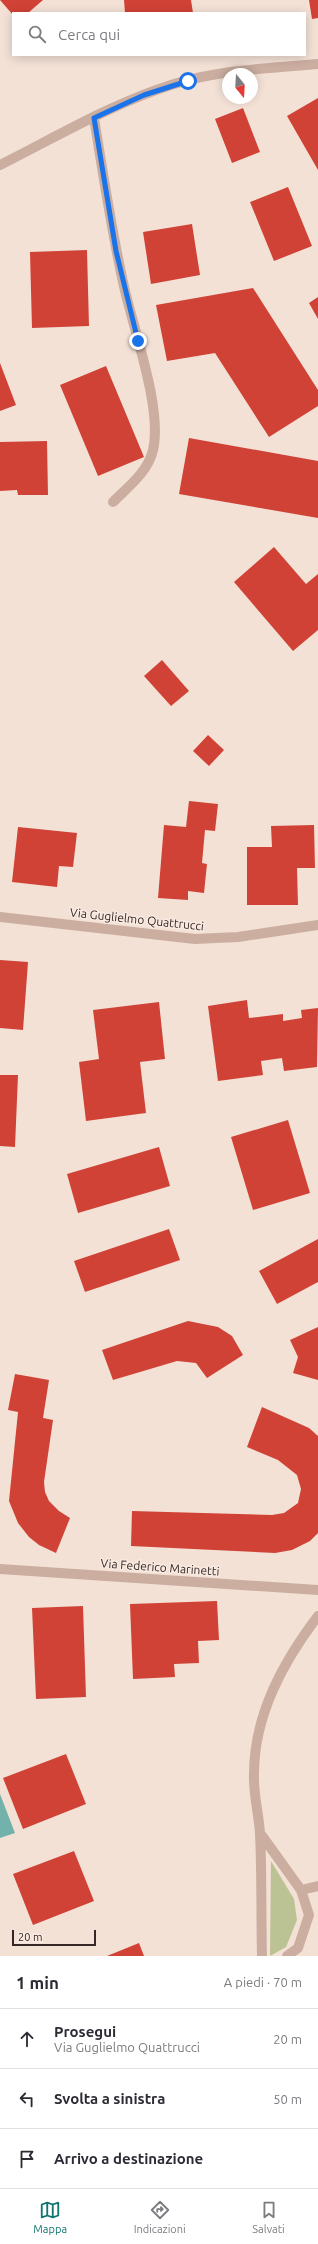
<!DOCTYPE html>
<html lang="it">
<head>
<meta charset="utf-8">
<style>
	:root { --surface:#fff; --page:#f7f7f7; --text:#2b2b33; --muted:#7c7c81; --line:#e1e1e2; --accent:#0f766e }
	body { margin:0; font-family:Ubuntu,sans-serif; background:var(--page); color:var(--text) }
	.compass { position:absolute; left:222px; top:68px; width:36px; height:36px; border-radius:50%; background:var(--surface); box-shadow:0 2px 10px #0003; rotate:162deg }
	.scale { position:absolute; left:12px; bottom:10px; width:84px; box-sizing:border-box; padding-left:4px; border:2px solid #352725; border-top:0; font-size:11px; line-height:14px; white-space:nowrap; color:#352725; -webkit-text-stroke:3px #faebe2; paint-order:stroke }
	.stop { position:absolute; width:12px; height:12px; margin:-9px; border:3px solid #1a73e8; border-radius:50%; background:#fff }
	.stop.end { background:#1a73e8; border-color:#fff; box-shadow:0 1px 4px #0008 }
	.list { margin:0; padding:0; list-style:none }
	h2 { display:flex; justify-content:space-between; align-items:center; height:52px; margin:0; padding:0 16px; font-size:17px }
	h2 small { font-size:13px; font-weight:400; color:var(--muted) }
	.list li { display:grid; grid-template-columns:26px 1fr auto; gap:12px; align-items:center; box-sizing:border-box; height:60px; padding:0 16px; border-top:1px solid var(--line) }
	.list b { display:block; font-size:15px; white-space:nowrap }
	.list p { margin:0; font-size:13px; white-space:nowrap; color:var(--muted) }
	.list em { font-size:13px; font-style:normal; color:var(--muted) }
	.icon { flex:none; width:22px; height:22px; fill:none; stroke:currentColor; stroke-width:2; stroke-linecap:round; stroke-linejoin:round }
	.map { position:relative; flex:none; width:318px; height:1956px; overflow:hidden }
	.search { position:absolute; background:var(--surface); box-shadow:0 2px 10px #0003; left:12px; right:12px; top:12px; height:44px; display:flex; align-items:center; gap:10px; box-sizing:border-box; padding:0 14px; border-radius:0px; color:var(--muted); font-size:15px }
	.sheet { height:232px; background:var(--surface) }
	nav { display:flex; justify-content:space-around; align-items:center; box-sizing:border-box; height:56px; border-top:1px solid var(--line); background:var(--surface); font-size:11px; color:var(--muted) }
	nav a { display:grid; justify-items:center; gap:2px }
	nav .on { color:var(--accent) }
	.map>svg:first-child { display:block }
</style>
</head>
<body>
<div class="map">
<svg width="318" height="1956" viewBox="0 0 318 1956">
	<rect width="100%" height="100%" fill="#f3e1d6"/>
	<path fill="#bbc395" d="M271,1861L294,1899L297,1920L286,1947L270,1956Z"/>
	<path fill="#73b2aa" d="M0,1794L15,1833L0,1838Z"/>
	<path fill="#d14236" d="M0,0H43L28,13H13V15Z
		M124,0H191L193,13H125Z
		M309,0H318V18L312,19Z
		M318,98V170L287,116Z
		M243,108L260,152L232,163L215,119Z
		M288,187L312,246L274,261L250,202Z
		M192,224L200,275L151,284L143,232Z
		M87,250L89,326L32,328L30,252Z
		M253,288L318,390V406L269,437L215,353L167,361L156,305Z
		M318,297V319L309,303Z
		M0,363L16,405L0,411Z
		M106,366L144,457L98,476L60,385Z
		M189,438L318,461V518L179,494Z
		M47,441L48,495H18L17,490L0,491V442Z
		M274,547L306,584L318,574V630L293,651L234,582Z
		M162,660L189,691L171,706L144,676Z
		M208,735L224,750L209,766L193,751Z
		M189,801L218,804L215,831L205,830L202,863L207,864L204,893L188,891V900L158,898L164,825L186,827Z
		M314,825L315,868H297L298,905H247V847H272L271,826Z
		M18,827L77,833L73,867L59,866L57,887L12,882Z
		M0,960L28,962L23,1030L0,1028Z
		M247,1000L249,1018L283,1014V1021L302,1018L301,1010L318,1008L317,1067L284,1071L282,1058L261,1061L263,1075L218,1081L208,1006Z
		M159,1002L165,1059L140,1062L146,1113L86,1121L79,1062L99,1059L93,1010Z
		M0,1075H18L15,1147L0,1146Z
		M288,1120L310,1193L253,1210L231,1137Z
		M159,1147L170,1186L78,1213L67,1174Z
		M169,1229L180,1260L85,1292L74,1261Z
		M318,1239V1282L277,1304L259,1271Z
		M188,1321L218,1327L232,1336L243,1355L207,1378L196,1363L177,1361L113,1380L102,1350Z
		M318,1327V1380L293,1373L298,1357L290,1340Z
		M15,1374L49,1380L43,1418L53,1420L44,1482L45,1492L49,1501L59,1511L70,1518L56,1553L39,1545L29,1537L18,1523L9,1501L18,1412L8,1410Z
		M262,1407L309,1428L318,1436V1533L310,1541L292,1550L275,1553L131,1546L132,1511L272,1515L284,1513L298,1503L301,1489L297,1475L278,1460L247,1447Z
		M217,1601L219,1640L198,1641L199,1663L174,1664L175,1677L133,1679L130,1604Z
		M83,1606L86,1697L36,1699L32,1608Z
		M66,1754L86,1804L23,1829L3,1778Z
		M74,1851L94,1901L33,1925L13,1874Z
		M139,1943L144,1956H107Z"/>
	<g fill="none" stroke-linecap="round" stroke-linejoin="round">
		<path stroke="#ccaea1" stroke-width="10" d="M94,118C103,173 111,228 123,282C132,326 163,408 153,450C148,472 128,487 113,502"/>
		<path stroke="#ccaea1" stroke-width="10" d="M0,165C56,137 113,103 174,84C220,70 270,68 318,64
			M0,917L195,939L238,937L318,925
			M0,1569L318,1590
			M260,1833L301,1890L309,1915L298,1948L287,1956
			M301,1890L318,1886
			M262,1956C261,1916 262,1875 260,1834C259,1814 253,1794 254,1774C254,1715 283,1662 318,1616"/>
	</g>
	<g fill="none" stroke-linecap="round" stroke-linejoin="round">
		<path stroke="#1a73e8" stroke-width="5" d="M138,341L116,251L94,118L144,95L188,81"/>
	</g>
	<g text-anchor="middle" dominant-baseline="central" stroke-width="3" stroke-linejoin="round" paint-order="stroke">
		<g font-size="12" fill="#352725" stroke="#faebe2">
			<text transform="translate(137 919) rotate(6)">Via Guglielmo Quattrucci</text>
			<text transform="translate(160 1567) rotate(4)">Via Federico Marinetti</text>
		</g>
	</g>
</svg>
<svg class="compass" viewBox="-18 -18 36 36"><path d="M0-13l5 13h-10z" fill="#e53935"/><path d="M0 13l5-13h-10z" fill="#7c7c81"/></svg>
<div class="scale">20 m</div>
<div class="stop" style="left:188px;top:81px"></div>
<div class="stop end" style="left:138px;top:341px"></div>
<div class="search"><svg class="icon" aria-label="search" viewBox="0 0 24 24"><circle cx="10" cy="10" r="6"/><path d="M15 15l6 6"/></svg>Cerca qui</div>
</div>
<section class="sheet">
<h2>1 min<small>A piedi · 70 m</small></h2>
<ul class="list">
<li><svg class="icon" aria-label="ahead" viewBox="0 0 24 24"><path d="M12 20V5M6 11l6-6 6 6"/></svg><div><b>Prosegui</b><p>Via Guglielmo Quattrucci</p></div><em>20 m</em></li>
<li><svg class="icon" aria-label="left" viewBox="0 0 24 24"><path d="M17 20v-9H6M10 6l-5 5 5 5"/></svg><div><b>Svolta a sinistra</b></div><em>50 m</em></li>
<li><svg class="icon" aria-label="arrive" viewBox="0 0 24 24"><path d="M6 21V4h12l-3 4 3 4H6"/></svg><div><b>Arrivo a destinazione</b></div></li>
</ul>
</section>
<nav>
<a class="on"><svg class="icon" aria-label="map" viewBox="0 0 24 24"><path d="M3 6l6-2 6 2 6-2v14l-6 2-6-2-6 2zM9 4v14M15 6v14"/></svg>Mappa</a>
<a><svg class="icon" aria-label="directions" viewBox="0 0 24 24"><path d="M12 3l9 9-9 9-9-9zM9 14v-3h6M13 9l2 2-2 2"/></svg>Indicazioni</a>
<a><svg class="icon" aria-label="saved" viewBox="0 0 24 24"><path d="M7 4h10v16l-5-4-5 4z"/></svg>Salvati</a>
</nav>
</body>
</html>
